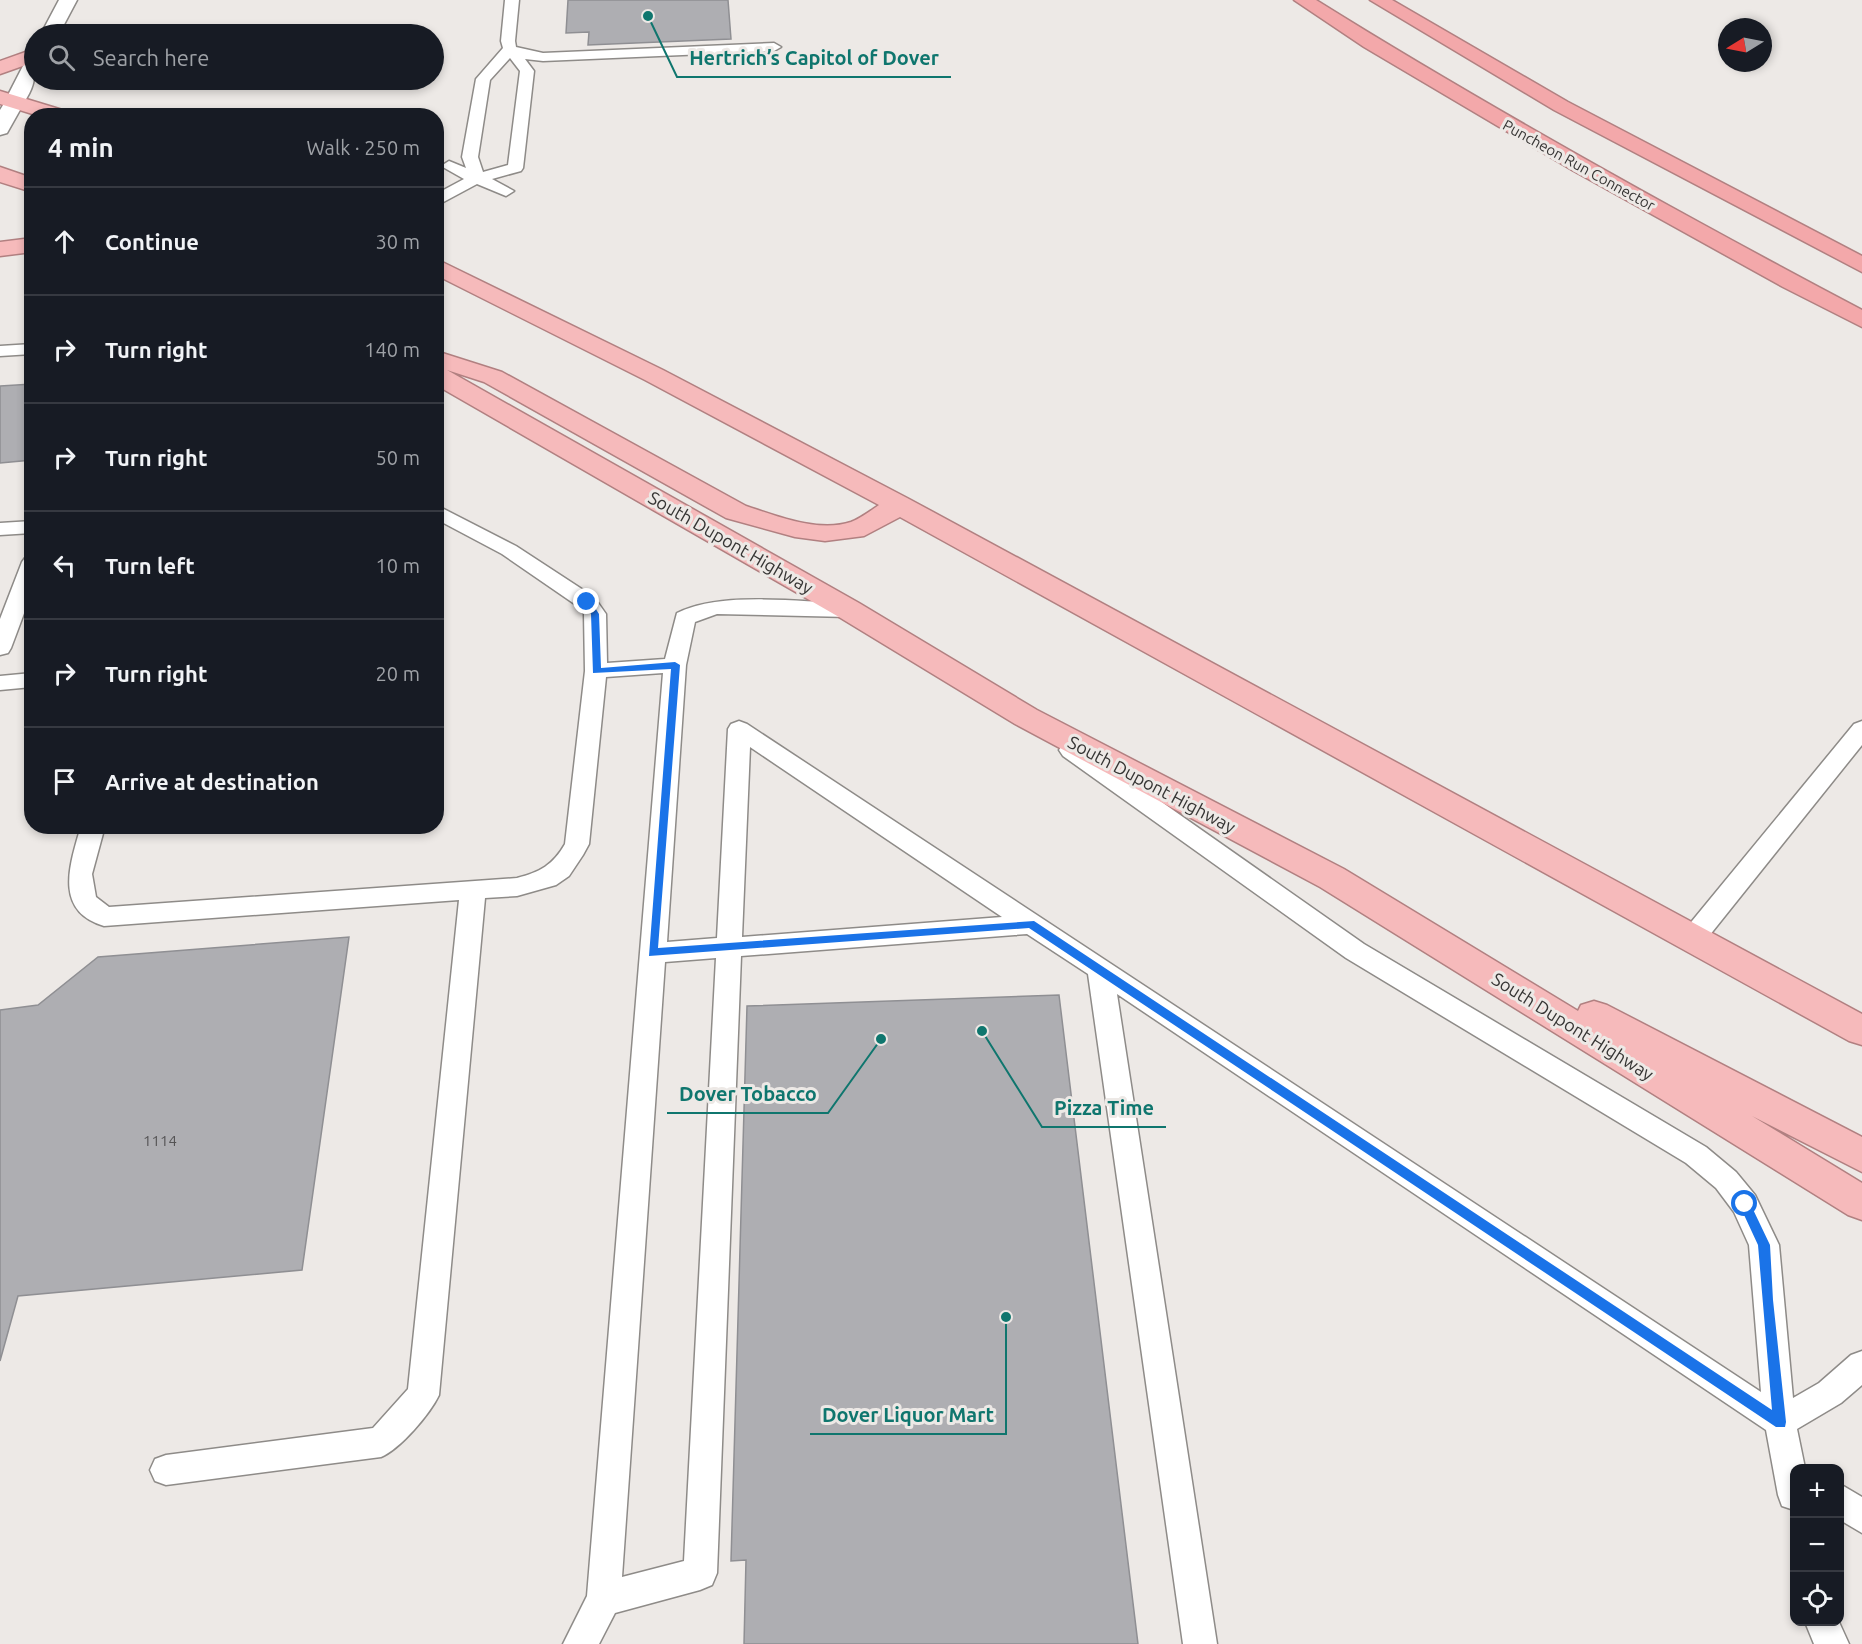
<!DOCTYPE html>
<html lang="en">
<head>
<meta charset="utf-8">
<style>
	:root { --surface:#171b24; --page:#20242c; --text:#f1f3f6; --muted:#9ea1a6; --line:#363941 }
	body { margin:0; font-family:Ubuntu,sans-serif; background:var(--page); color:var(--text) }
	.controls { position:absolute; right:18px; bottom:18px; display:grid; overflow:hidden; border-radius:12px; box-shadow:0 3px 9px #0003 }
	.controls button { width:54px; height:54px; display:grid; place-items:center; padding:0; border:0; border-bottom:2px solid var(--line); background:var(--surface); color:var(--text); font:30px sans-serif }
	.compass { position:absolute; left:1718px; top:18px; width:54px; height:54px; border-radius:50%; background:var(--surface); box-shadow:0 3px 9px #0003; rotate:260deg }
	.stop { position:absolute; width:18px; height:18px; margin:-14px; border:4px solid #1a73e8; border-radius:50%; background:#fff }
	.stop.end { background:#1a73e8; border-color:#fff; box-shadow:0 2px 6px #0008 }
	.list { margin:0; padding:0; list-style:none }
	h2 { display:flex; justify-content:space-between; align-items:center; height:78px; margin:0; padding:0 24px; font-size:26px }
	h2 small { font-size:20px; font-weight:400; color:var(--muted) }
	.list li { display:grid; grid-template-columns:39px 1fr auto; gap:18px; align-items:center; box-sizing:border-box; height:108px; padding:0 24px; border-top:2px solid var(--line) }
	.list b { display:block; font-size:22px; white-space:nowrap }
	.list em { font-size:20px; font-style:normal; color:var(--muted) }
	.icon { flex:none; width:33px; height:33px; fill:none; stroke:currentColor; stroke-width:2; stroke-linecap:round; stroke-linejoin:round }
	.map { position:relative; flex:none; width:1862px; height:1644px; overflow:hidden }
	.search { position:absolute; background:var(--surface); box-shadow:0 3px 9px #0003; left:24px; top:24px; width:420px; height:66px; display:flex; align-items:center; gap:15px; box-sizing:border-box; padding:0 21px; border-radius:33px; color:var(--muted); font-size:22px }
	.panel { position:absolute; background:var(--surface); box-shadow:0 3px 9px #0003; left:24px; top:108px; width:420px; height:726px; border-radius:24px }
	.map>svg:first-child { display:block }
</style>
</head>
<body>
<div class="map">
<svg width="1862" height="1644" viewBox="0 0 1862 1644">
	<rect width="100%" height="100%" fill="#ede9e6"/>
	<path fill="#aeaeb2" stroke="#8f8f93" stroke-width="1.5" d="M568,0H728L731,39L588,45L589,32L566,33Z
		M32,384V460L0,463V386Z
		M349,937L302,1270L18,1296L0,1361V1010L38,1005L98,957Z
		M1059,995L1138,1644H744L746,1560L731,1561L747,1006Z"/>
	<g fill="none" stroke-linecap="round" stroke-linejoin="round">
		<defs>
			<path id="service" d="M505,0H519L515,41L516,47L543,53L774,43L781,47L774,51L543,61L525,59L534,71L523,168L521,171L492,179L514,191L506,196L477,184L436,206V194L464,179L441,166L449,161L466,168L462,157L476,79L503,48L501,41ZM510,58L520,71L508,165L483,172L478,157L490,80Z
				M32,344V354L0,356V346Z
				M436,505L516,546L594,597L606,614L607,663L665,659L677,613C722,591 798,602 849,603L857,605L860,610L857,615L849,617L717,614L695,622L686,665L667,942L717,938L728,729L731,724L739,721L747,724L1761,1392L1749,1245L1734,1212L1716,1188L1686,1163L1346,958L1063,756L1059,750L1063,744L1071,742L1079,744L1364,944L1706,1147L1736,1172L1755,1195L1779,1245L1793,1398L1819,1383L1851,1355L1862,1351V1385L1841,1403L1797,1429L1805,1468H1794V1510L1782,1506L1778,1495L1766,1430L1117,994L1217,1644H1183L1088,974L1027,934L741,956L717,1573L712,1585L700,1590L615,1613L599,1644H563L587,1596L663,673L606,677L589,844L583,855L569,876L556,885L517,896L485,898L439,1395C430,1414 400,1449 381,1457L166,1485L155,1481L150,1470L155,1459L166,1455L373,1428L408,1389L459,900L104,926C53,911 70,864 81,826H105L92,874L96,897L109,907L517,878C540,872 553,865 565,844L585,671L584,614L579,607L502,554L436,519ZM750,747L1002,917L742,937ZM716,958L684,1561L622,1577L665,962Z
				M32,521V533L0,535V523Z
				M32,556V592L11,648L8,653L0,655V619L22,562L25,558Z
				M32,673V687L0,690V676Z
				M1862,721V745L1701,946L1692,949L1683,946L1679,939L1683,932L1854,724Z
				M1840,1484L1862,1497V1533L1840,1520Z
				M1805,1622H1839L1849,1644H1814Z"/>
			<path id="minor" d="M59,0H77L59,34H41Z
				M34,58C36,77 34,89 22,105H8L5,101L24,64L27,60Z"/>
			<path id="tertiary" d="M15,95L22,97L25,101L7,133L0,135V110L8,97Z"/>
			<path id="trunk" d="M34,49V62L0,74V61Z
				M0,91L69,112L72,116H39L0,104Z
				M0,167L32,178V192L0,182Z
				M32,238V252L0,256V242Z
				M436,259L663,370L909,499L1862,1014V1045L1849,1041L900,517L864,536L825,541L795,537L726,518L484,382L447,370L859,603L1037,710L1344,869L1578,1011L1581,1005L1594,1001L1607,1005L1862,1137V1172L1752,1116L1862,1183V1220L1848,1215L1320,887L1015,724L839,617L436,385V351L502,372L746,506C777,516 818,533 851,522C861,518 870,511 879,505L645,380L436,275Z"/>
			<path id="motorway" d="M1294,0H1316C1494,111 1677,212 1862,310V327L1783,287L1572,170L1364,47Z
				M1370,0H1392L1568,102L1862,256V272L1554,110Z"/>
		</defs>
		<use href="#service" stroke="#8e8b88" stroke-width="3"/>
		<use href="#minor" stroke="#8e8b88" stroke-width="3"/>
		<use href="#tertiary" stroke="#8e8b88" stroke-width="3"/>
		<use href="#trunk" stroke="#b18081" stroke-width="3"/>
		<use href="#motorway" stroke="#b18081" stroke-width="3"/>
		<use href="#service" fill="#fff" fill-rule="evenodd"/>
		<use href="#minor" fill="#fff" fill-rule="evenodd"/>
		<use href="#tertiary" fill="#fff" fill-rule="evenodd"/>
		<use href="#trunk" fill="#f6babb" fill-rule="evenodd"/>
		<use href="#motorway" fill="#f3a8aa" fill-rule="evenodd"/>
	</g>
	<path fill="#1a73e8" d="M584,600H590L599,614L601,668L675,662L680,665L658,948L1034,921L1772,1410L1758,1245L1739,1204L1741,1201H1749L1770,1245L1773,1300L1786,1422L1785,1427H1776L1029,928L649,956L671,669L593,673L591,614Z"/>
	<g text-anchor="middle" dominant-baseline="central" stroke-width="6" stroke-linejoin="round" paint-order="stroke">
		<g font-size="15" fill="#363534" stroke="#ede9e6">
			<text transform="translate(1579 165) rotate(29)">Puncheon Run Connector</text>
		</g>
		<g font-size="15" fill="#545354">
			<text x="160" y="1140">1114</text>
		</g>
		<g font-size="18" fill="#363534" stroke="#ede9e6">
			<text transform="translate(731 542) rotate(30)">South Dupont Highway</text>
			<text transform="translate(1152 784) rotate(28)">South Dupont Highway</text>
			<text transform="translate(1573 1026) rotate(32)">South Dupont Highway</text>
		</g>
	</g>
	<path fill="none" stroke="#0f766e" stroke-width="2" d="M648 16L677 77H951M881 1039L828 1113H667M982 1031L1042 1127H1166M1006 1317L1006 1434H810"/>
	<g fill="#0f766e" stroke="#ede9e6" stroke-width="2">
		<circle cx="648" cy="16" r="6"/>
		<circle cx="881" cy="1039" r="6"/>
		<circle cx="982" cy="1031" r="6"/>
		<circle cx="1006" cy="1317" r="6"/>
	</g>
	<g font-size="20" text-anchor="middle" font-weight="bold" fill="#0f766e" stroke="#ede9e6" stroke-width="6" stroke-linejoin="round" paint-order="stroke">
		<text x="814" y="65">Hertrich’s Capitol of Dover</text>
		<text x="748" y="1101">Dover Tobacco</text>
		<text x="1104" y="1115">Pizza Time</text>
		<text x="908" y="1422">Dover Liquor Mart</text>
	</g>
</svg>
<div class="controls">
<button>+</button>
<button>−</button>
<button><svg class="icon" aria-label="locate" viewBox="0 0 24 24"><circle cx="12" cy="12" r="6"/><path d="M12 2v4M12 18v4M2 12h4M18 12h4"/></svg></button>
</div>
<svg class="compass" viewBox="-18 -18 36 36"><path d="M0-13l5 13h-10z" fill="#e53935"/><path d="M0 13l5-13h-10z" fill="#9ea1a6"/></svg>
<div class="stop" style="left:1745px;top:1204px"></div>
<div class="stop end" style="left:587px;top:602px"></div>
<div class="search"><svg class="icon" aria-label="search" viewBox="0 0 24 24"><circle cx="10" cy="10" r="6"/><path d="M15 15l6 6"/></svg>Search here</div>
<section class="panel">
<h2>4 min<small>Walk · 250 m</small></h2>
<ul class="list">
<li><svg class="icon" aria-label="ahead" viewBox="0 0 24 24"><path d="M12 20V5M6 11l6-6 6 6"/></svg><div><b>Continue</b></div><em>30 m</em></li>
<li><svg class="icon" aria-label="right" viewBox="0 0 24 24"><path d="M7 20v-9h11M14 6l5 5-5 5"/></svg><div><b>Turn right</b></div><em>140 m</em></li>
<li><svg class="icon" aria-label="right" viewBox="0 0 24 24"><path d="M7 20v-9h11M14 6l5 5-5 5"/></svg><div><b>Turn right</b></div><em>50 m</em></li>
<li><svg class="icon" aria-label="left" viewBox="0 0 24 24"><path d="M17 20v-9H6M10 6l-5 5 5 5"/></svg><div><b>Turn left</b></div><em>10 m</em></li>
<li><svg class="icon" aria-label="right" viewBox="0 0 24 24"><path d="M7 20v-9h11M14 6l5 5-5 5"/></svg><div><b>Turn right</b></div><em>20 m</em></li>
<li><svg class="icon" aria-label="arrive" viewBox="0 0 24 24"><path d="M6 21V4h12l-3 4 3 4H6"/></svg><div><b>Arrive at destination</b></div></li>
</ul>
</section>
</div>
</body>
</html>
